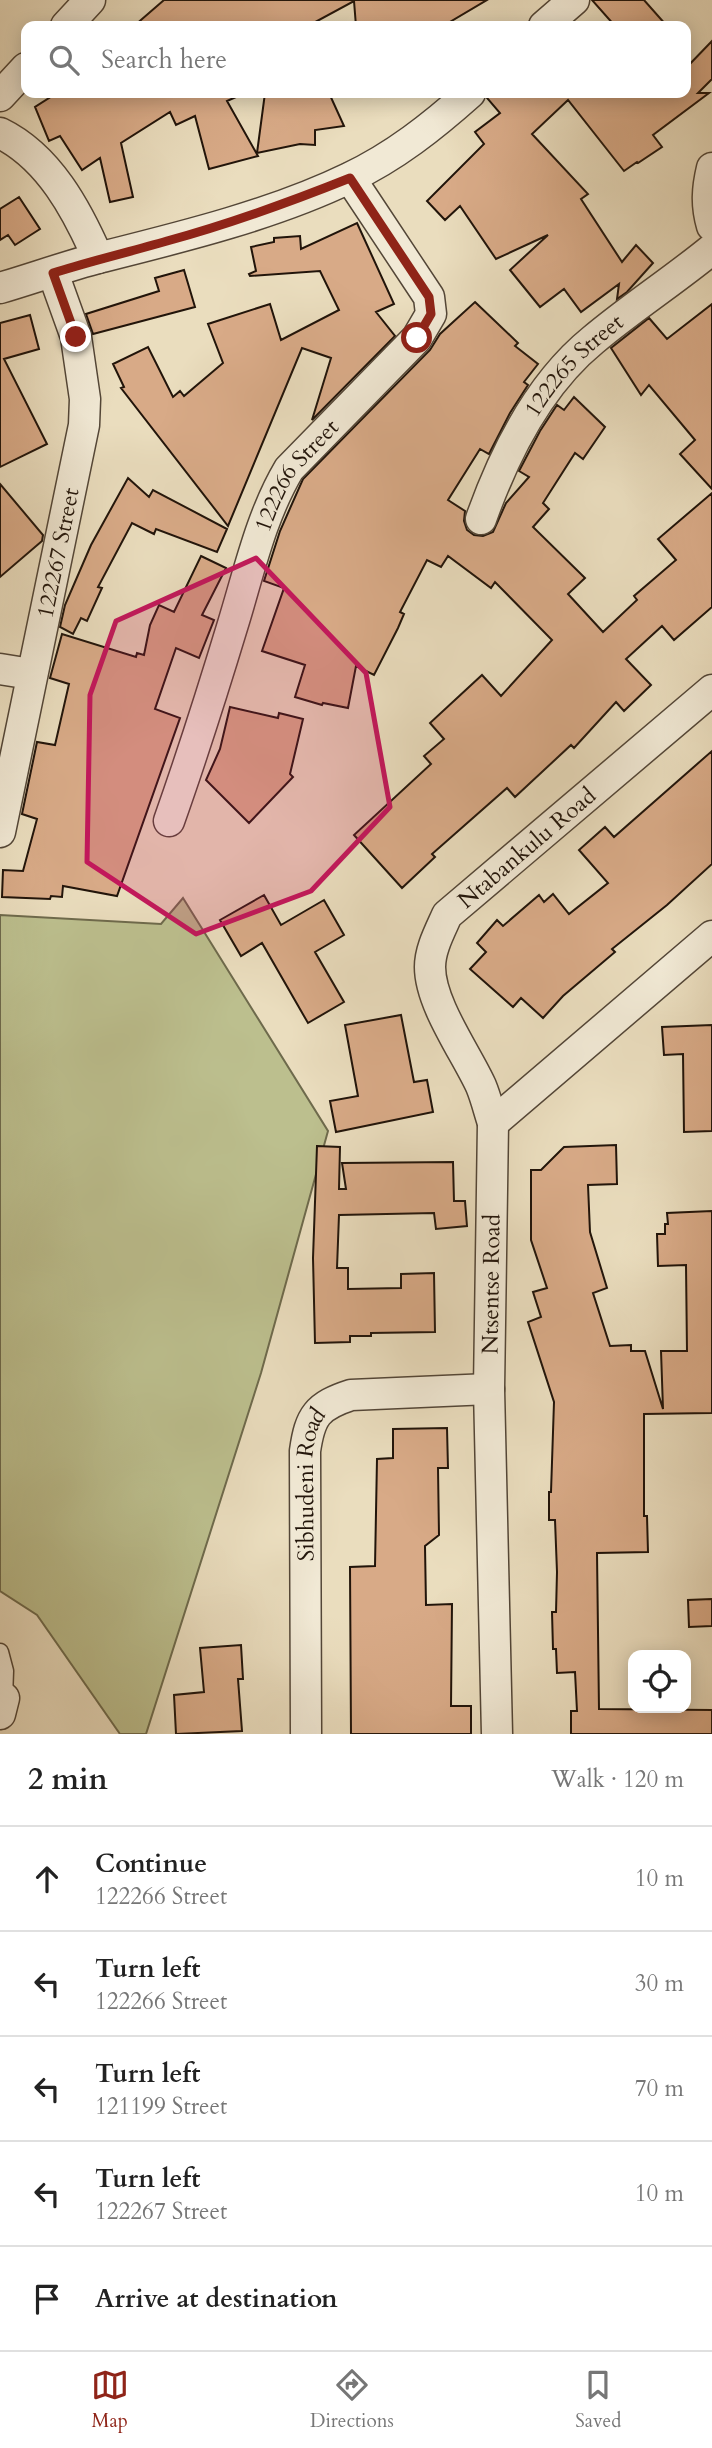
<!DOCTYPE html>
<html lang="en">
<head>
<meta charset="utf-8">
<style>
	:root { --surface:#fff; --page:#f2f2f2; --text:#222; --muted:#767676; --line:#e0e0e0; --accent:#8f2418 }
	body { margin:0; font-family:Cardo,serif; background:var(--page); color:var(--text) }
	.controls { position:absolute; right:21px; bottom:21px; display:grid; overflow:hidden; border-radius:14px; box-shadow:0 4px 18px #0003 }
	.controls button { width:63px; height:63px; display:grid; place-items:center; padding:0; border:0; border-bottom:2px solid var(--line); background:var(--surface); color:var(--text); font:35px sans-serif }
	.stop { position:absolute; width:21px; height:21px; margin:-16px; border:5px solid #8f2418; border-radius:50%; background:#fff }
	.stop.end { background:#8f2418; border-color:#fff; box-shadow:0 2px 7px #0008 }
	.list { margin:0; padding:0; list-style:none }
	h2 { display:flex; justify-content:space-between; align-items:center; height:91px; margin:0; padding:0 28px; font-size:30px }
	h2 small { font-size:23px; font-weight:400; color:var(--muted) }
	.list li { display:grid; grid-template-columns:46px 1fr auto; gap:21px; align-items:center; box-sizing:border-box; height:105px; padding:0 28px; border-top:2px solid var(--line) }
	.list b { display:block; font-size:26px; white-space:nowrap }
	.list p { margin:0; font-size:23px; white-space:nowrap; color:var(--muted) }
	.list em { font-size:23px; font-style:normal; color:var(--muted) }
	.icon { flex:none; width:38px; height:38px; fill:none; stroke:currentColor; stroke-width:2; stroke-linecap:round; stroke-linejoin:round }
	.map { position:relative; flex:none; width:712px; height:1734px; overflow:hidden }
	.search { position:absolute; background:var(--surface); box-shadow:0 4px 18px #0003; left:21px; right:21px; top:21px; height:77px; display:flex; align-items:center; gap:18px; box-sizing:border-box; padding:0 24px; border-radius:14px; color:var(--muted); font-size:26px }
	.sheet { height:616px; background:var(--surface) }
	nav { display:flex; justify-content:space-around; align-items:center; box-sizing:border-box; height:98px; border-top:2px solid var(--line); background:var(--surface); font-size:19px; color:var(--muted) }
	nav a { display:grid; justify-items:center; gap:4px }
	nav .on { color:var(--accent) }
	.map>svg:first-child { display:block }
</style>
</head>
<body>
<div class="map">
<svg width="712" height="1734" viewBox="0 0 712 1734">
	<rect width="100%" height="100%" fill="#eaddbe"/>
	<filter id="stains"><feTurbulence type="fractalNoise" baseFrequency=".00286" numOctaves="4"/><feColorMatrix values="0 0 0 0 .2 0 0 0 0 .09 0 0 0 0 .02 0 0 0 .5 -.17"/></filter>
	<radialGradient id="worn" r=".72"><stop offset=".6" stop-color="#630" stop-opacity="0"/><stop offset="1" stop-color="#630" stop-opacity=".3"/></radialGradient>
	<path fill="#bcbf8e" stroke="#6e6a4c" stroke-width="2" d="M183,898L328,1131L261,1373L146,1734H120L37,1615L0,1591V915L161,924Z"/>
	<path fill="#d8aa87" stroke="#21140a" stroke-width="2" d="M164,0H487L443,26H356L354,1L308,26H134Z
		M592,0H644L667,26H615Z
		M712,41V79L698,93H709L653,135L662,147L638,163L637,162L624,171L568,100L532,134L588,194L581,199L622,262L636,245L653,263L627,292L617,299L619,284L581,312L564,289L540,307L510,270L548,235L496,259L460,206L445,220L427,201L484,144L475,132L500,113L487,98V93H686V68Z
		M57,93H245L227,101L258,156L209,169L195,116L176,125L170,112L121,143L133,197L110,202L100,158L82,170L60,136L49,141L35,107Z
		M265,93H329L344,126L315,130V145L300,144L257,153Z
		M19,197L40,229L15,245L8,235L0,240V209Z
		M357,223L394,304L376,312L395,336L312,420L331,358L302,348L228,526L121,388L124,387L113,364L148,347L173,397L180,391L184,396L223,363L208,324L270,304L281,340L339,310L320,271L250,276L249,274L256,271L251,247L274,242V238L300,236L301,249Z
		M184,270L195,307L93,334L86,314L159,291L155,278Z
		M475,302L518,343L515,346L538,364L524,382L528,385L510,413L489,454L480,449L448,500L465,511L464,521L467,530L474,535L483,536L493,532L506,503L529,477L519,471L540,431L557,405L564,410L574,397L605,427L583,459L575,453L543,503L549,509L533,527L585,578L568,594L603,632L637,600L634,596L676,560L658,539L712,493V607L674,640L662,626L626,659L651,685L624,711L616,702L574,748L571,745L515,797L507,788L432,854L435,857L402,888L354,835L431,764L424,756L444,739L430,723L482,675L501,696L552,640L495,582L491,588L448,556L441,567L427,560L400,612L404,614L398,628L374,675L356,666L348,708L323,703L322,705L295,697L305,665L262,651L284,588L264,581L280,531L303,479L430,350L440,334Z
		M712,304V489L680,454L695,440L649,385L641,395L611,348L649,318L667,339Z
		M30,315L39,349L4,359L47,444L0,467V323Z
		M128,478L149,497L153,490L227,529L217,552L156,529L154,534L132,523L98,587L102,588L87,621L81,618L73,634L60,627L65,605L91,545Z
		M0,484L43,535L42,541L0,577Z
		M201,556L226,568L202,615L214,620L199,658L176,648L155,709L180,718L117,896L63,886L62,897L51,896L50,899L2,897L3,870L23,871L37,819L22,814L37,742L55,745L69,684L50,678L62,634L136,657L137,653L144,655L150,625L159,605L174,612Z
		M230,707L278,718L279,713L303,719L290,774L293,777L249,823L206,780L220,749Z
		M712,751V864L667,905L612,949L615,952L563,996L543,1018L521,998L513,1007L470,969L486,952L477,943L497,920L503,926L539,895L544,902L553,894L569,914L608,883L579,850L605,827L614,837Z
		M264,895L281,925L324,900L344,935L315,952L344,1002L308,1023L262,943L241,956L220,920Z
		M401,1015L414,1082L427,1080L433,1112L336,1132L330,1101L358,1096L345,1025Z
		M712,1025V1131L684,1132L683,1054L664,1055L662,1027Z
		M616,1145L617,1184L588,1185L590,1232L607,1288L593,1293L610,1346L631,1345V1351H645L663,1409L661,1351H687L686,1265L658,1266L657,1234H665V1224H668L667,1213L712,1211V1413L644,1414V1516H647L648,1552L597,1553L599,1709L712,1710V1734H571V1711H577L575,1672L557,1673L556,1649H553L552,1612H556L557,1572L555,1520H549V1492H551L554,1402L528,1322L541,1317L533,1292L547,1288L531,1240V1170H541L564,1147Z
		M317,1146L340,1147L339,1189H346L342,1163L453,1162L454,1201H465L467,1226L436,1229L434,1213L339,1215L337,1268H348V1289L401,1288V1274L434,1273L435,1332L371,1333V1336H350V1342L315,1343L313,1258Z
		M447,1428L448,1468H438L439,1535L425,1546L426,1605L452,1604L451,1706H471V1734H351L350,1567L375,1566L377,1459L393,1458V1429Z
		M712,1599V1626L689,1627L688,1600Z
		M241,1645L243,1679H238L242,1731L176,1734L174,1695L204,1692L200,1648Z"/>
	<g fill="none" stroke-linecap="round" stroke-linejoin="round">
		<defs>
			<path id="service" d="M0,1652L5,1671L4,1698"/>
			<g id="minor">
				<path d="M66,26L90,0"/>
				<path d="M544,26L574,0"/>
				<path d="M0,96L26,68"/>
				<path d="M0,133C49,157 77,210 98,258"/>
				<path d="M712,168C707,189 706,205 712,226"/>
				<path d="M0,288C34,278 67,266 102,257C182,237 275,214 349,178C394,157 433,126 470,93"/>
				<path id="s1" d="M481,519C504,454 539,384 593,340C631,308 673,281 712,249"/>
				<path d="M0,669L31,674"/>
				<path id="s2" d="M169,821C192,756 213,690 233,624C249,572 261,516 289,469L417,338L431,314L429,297L350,178"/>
				<path id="s3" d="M0,832L84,425L85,399L76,337L53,273"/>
				<path d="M493,1123L712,936"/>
				<path d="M0,1714L4,1698"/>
				<path id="s4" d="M306,1734L305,1451C310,1416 317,1406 351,1395L489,1389"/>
				<path id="s5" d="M497,1734L489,1389L493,1123C489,1111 486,1098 481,1086C466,1053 430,1004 430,967C430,949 440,931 447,915L712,690"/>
			</g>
		</defs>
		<use href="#service" stroke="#534637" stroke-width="19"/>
		<use href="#minor" stroke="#534637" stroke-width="33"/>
		<use href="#service" stroke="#f1e9d5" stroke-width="16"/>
		<use href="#minor" stroke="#f1e9d5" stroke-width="30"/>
	</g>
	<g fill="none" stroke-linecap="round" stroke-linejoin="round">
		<path stroke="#8f2418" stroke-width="9" d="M76,337L53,273C91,261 129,252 167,241C229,224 290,202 350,178L429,297L431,314L417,338"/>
	</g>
	<path fill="#c2185b" fill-opacity="0.2" stroke="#c2185b" stroke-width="5" stroke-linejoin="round" d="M256,558L366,673L390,807L311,891L196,934L87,862L90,695L116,621Z"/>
	<g text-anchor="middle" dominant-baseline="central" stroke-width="7" stroke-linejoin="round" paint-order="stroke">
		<g font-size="23" fill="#21140a" stroke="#f1e9d5">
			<text stroke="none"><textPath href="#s1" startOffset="182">122265 Street</textPath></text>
			<text stroke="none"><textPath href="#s2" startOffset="371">122266 Street</textPath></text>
			<text stroke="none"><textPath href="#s3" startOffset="285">122267 Street</textPath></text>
			<text stroke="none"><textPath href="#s5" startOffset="940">Ntabankulu Road</textPath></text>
			<text stroke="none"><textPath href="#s5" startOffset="450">Ntsentse Road</textPath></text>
			<text stroke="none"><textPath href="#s4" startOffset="250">Sibhudeni Road</textPath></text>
		</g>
	</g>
	<rect width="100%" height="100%" filter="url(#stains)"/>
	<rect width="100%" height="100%" fill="url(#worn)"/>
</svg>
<div class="controls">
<button><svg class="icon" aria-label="locate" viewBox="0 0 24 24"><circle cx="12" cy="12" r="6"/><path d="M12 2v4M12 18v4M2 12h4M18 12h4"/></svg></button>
</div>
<div class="stop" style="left:417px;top:338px"></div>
<div class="stop end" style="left:76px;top:337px"></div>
<div class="search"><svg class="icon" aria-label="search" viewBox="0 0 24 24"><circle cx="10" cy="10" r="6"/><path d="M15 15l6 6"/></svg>Search here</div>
</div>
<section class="sheet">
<h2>2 min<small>Walk · 120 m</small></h2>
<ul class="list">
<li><svg class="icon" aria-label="ahead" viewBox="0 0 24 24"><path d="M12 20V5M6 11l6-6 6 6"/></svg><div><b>Continue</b><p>122266 Street</p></div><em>10 m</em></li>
<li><svg class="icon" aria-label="left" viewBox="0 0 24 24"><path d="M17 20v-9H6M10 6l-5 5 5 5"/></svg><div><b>Turn left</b><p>122266 Street</p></div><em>30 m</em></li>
<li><svg class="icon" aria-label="left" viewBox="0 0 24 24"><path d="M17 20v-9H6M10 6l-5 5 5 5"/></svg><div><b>Turn left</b><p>121199 Street</p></div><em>70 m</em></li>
<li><svg class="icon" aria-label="left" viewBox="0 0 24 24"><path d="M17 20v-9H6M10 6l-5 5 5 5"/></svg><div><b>Turn left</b><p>122267 Street</p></div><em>10 m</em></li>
<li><svg class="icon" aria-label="arrive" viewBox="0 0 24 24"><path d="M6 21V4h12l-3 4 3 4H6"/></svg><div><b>Arrive at destination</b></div></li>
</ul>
</section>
<nav>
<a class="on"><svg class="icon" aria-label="map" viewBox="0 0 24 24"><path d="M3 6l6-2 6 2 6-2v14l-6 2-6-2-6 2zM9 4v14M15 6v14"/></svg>Map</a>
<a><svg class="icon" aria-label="directions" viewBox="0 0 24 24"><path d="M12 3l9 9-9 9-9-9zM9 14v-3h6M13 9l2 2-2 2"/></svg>Directions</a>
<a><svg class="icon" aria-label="saved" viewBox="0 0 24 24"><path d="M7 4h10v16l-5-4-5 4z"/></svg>Saved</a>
</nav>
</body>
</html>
